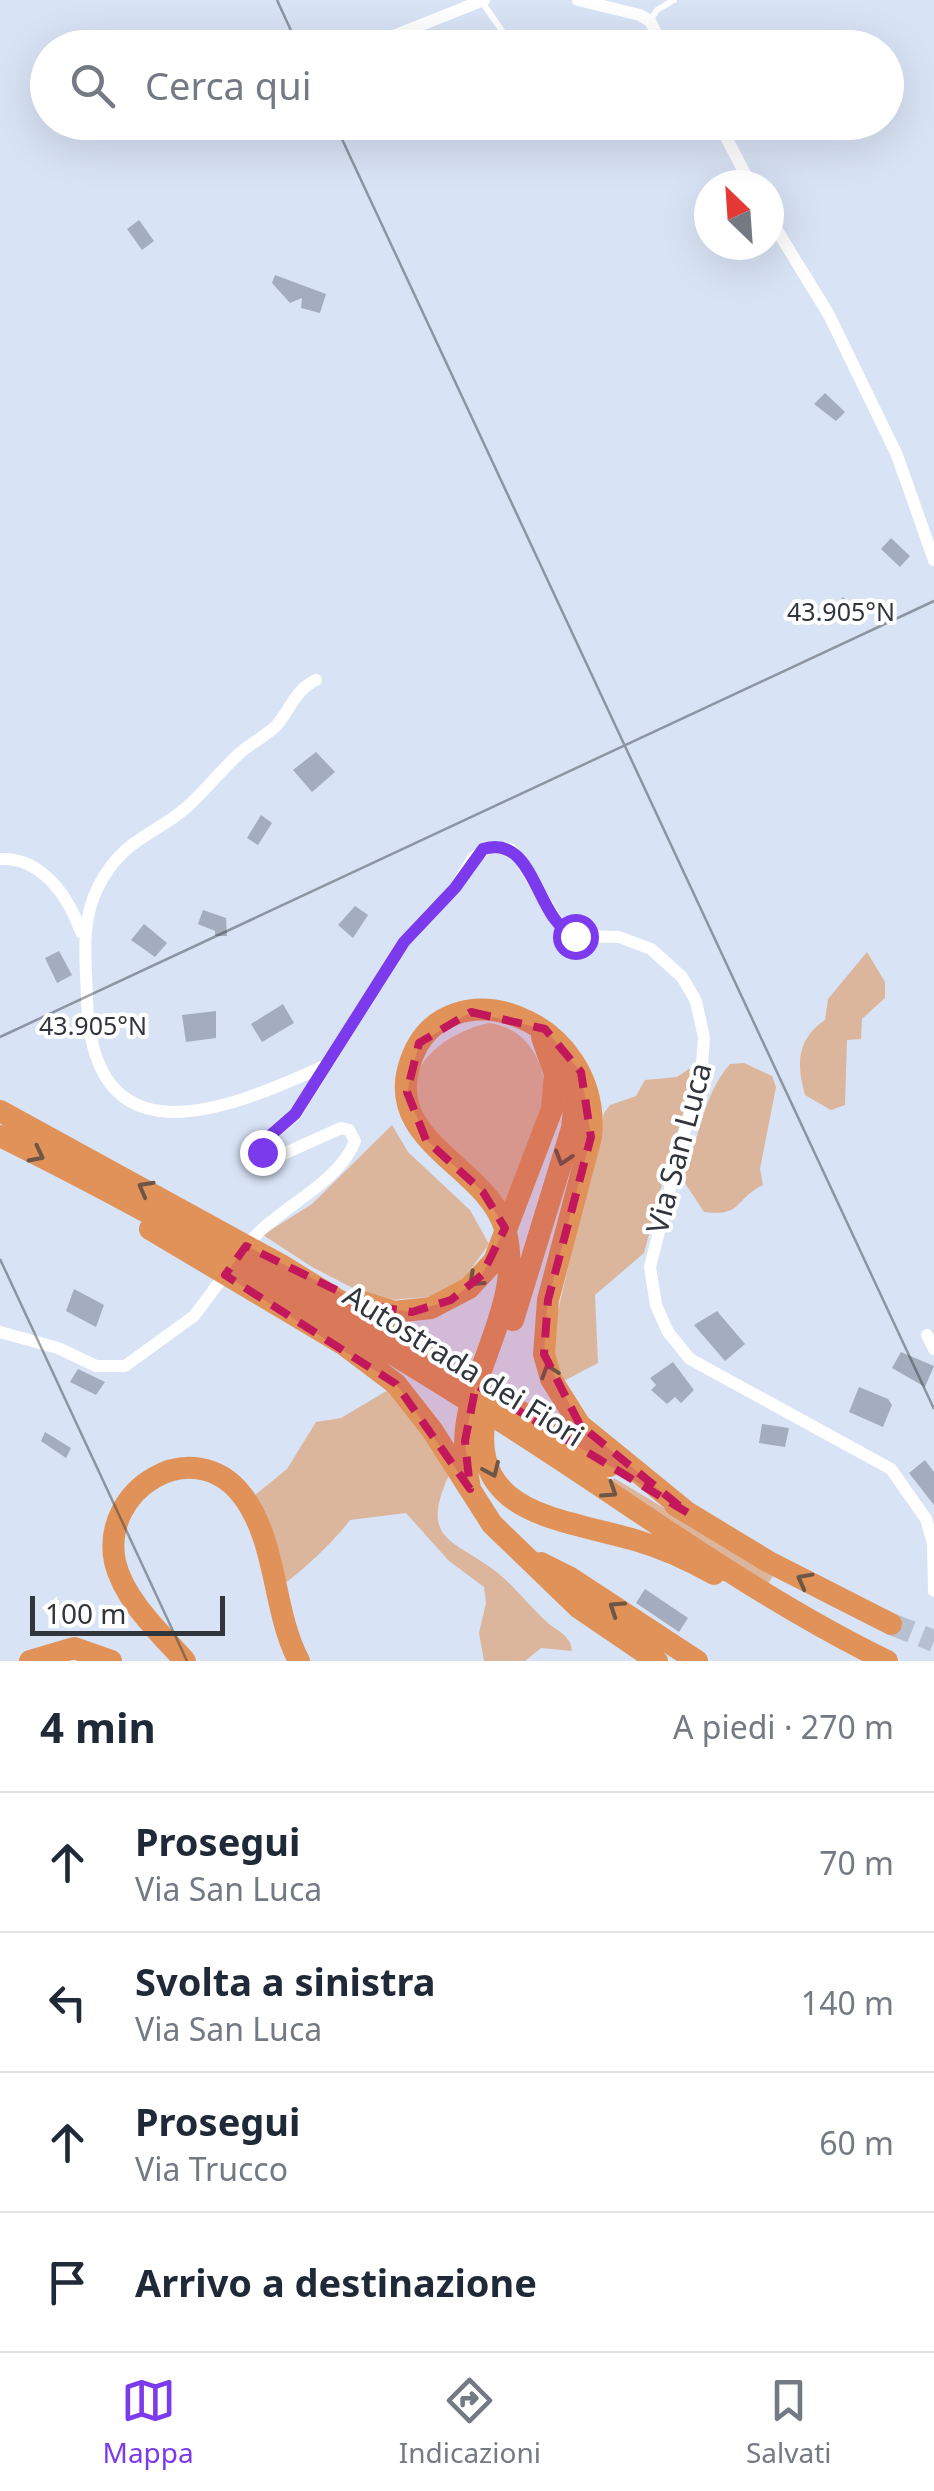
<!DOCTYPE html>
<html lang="it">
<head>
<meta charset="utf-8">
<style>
	:root { --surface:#fff; --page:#f2f2f3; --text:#1f2937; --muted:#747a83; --line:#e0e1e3; --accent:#7c3aed }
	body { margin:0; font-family:"Noto Sans",sans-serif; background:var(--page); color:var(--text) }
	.compass { position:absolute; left:694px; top:170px; width:90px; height:90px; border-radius:50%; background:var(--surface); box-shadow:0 10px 40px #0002; rotate:335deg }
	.scale { position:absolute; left:30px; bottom:25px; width:195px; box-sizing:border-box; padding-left:10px; border:5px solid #31353c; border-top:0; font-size:28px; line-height:35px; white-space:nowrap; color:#31353c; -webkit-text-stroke:8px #fff; paint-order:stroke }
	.stop { position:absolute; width:30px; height:30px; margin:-22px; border:8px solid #7c3aed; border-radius:50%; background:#fff }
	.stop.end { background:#7c3aed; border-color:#fff; box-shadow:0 2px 10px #0008 }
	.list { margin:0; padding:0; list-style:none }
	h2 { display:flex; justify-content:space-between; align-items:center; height:130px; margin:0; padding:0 40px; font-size:42px }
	h2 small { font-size:32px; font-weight:400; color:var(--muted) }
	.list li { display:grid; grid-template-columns:65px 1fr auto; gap:30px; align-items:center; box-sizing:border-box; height:140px; padding:0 40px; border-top:2px solid var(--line) }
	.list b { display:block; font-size:38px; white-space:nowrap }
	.list p { margin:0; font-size:32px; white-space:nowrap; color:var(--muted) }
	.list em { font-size:32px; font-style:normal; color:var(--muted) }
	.icon { flex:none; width:55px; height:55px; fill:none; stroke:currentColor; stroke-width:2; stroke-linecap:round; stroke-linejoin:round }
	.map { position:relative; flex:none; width:934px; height:1661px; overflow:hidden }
	.search { position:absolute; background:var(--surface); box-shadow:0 10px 40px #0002; left:30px; right:30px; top:30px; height:110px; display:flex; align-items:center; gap:25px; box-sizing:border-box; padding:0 35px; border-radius:55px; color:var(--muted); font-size:38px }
	.sheet { height:690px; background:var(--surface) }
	nav { display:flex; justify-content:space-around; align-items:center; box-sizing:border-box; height:140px; border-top:2px solid var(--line); background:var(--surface); font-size:28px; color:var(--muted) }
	nav a { display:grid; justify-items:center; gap:5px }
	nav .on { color:var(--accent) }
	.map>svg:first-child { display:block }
</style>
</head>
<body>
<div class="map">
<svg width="934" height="1661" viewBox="0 0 934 1661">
	<rect width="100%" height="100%" fill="#d8e3f5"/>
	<path fill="#dcb69c" d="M867,952L885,982V998L862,1019L861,1039L847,1040L845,1105L831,1110L805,1095C796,1064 797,1039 825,1020L828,999Z
		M489,1023C527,1028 544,1060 546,1095L504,1206C481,1182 439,1149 422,1121C392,1070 446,1032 489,1023Z
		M744,1063L772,1076L776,1087L760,1169L763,1185C734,1199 743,1217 704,1212L681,1177C702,1138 700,1099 730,1064Z
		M695,1065L692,1093L672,1146L644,1253L595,1295L598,1363L562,1382L554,1353V1328L604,1113L610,1105L636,1096L645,1080L677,1077Z
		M392,1125L408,1152L470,1210L489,1244L463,1280L438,1296L378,1301L312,1267L263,1235L312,1204Z
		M388,1390L405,1404L449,1475C418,1543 456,1539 499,1574C516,1588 531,1608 548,1623C559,1632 571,1636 572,1651L541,1648L525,1661H484L479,1633L486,1603L484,1587L449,1561L406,1513L350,1520C333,1542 308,1566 284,1584L255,1495L287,1469L316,1422L341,1418Z
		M614,1478L774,1574L768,1584L613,1482Z"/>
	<path fill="#a3adbe" d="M139,220L154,241L142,250L127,229Z
		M275,275L326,294L320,313L301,308L302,298L290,303L272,283Z
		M825,393L845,412L836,421L814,404Z
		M891,538L910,556L900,567L881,549Z
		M843,597L862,613L853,623L832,609Z
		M316,752L335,772L312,792L293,770Z
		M261,815L272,823L258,845L247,838Z
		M355,906L368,915L353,938L338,925Z
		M203,910L226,918L227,936H215V931L198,924Z
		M144,924L167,943L155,957L131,940Z
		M59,951L72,975L57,983L45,958Z
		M283,1004L294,1023L262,1042L251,1024Z
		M216,1011V1038L186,1042L182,1015Z
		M74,1289L104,1305L96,1327L66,1311Z
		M717,1311L745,1344L725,1361L694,1325Z
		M901,1352L934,1366L925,1387L892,1368Z
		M673,1362L694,1390L681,1403L675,1397L667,1404L651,1390L656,1385L650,1378Z
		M78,1369L105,1382L96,1395L70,1382Z
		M859,1387L888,1399L892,1405L883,1427L849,1412Z
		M762,1424L789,1428L785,1447L759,1443Z
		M45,1432L71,1448L66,1458L41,1441Z
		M925,1460L934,1472V1505L909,1473Z
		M645,1589L688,1618L679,1632L636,1603Z"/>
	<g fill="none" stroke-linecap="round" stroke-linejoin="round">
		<path stroke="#b7c0d0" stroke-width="22" stroke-dasharray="22 11" stroke-linecap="butt" d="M891,1624L934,1641"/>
		<path stroke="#fff" stroke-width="6" d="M482,2L514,48
			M650,21L657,10L674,0"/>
		<path stroke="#fff" stroke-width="12" d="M578,0L640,15L650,21L664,48
			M363,48L484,0
			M718,122L751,185
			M769,217L829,315L897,455L934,560
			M316,680C295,690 291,708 277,725C266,736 251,743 240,753C221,770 206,790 187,807C151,838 123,838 98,887C80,923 86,960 87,999C92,1163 221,1113 322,1067
			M0,859C41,857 68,895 81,932
			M245,1248C273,1209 338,1186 355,1141L349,1130L341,1128L270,1160L261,1152L264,1141L295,1115L404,942L455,888L473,858L489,847L510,849L520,859L562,930L575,936L619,937L651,949L682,977L696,1001L704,1038L702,1064L650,1267L656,1305L668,1332L690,1359L891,1469L926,1519L933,1543L934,1591
			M0,1332L58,1348L96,1366H125L194,1316L227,1272
			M927,1335L934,1349"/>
		<path stroke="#e09259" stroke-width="22" d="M0,1111L281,1265L609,1466
			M0,1136C172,1221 338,1318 501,1421C628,1501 751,1595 887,1661
			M150,1229L343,1344L396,1384L432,1430L492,1524L579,1608L657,1661
			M359,1301L394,1312L431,1308L469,1288L494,1261L552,1109L555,1074L542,1037
			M513,1320L572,1128L575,1100L570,1077
			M489,1398C458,1514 555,1517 635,1540C663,1548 689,1560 714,1574
			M470,1489C466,1466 463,1444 467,1421C477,1358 524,1295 505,1229C487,1165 381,1142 411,1060C446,962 603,1018 591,1137L548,1300L544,1354L551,1379L580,1425L688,1513
			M675,1505L769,1562L891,1624
			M541,1563L569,1577L697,1661
			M30,1661L74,1648L111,1661
			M185,1661C160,1633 124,1600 115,1562C100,1489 193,1432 242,1495C278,1542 272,1610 299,1661"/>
	</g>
	<defs><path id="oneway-chevron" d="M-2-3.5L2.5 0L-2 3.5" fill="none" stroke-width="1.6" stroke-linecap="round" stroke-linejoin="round" transform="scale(2.5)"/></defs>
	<g stroke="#6e5646">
		<use href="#oneway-chevron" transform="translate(37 1155) rotate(27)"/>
		<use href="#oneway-chevron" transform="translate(563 1158) rotate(107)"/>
		<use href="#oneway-chevron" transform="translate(145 1188) rotate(-151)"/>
		<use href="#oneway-chevron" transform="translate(475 1280) rotate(137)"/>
		<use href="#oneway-chevron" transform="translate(549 1371) rotate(-108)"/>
		<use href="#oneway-chevron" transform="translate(492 1470) rotate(66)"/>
		<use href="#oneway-chevron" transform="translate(610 1491) rotate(33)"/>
		<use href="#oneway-chevron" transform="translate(804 1580) rotate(-152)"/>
		<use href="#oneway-chevron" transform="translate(616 1608) rotate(-146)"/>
	</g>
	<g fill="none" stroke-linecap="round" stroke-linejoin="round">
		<path stroke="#7c3aed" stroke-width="12" d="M262,1152L264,1141L295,1114L404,942L455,888L483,849C536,833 535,921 575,936"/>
	</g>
	<path fill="#c2185b" fill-opacity="0.2" stroke="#c2185b" stroke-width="8" stroke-dasharray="20 12" stroke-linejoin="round" d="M471,1012L545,1029L581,1072L591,1137L548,1300L544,1354L580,1425L688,1513L476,1385L465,1441L470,1489L396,1384L225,1275L246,1246L367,1305L412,1312L451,1300L482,1275L505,1228L483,1192L426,1140L407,1092L419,1043Z"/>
	<path fill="none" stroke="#31353c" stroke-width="2.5" stroke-opacity="0.45" d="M277,0L299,48M334,122L934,1409M0,1037L934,601M0,1259L187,1661"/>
	<g text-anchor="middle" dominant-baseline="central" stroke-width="8" stroke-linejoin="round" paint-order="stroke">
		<g font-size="30" fill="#31353c" stroke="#fff">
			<text transform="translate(678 1148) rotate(-75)">Via San Luca</text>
			<text transform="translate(464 1365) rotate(32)">Autostrada dei Fiori</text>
		</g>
	</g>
	<g font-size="25" text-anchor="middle" fill="#31353c" stroke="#fff" stroke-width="8" stroke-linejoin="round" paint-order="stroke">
		<text x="841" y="621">43.905°N</text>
		<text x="93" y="1035">43.905°N</text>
	</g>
</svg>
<svg class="compass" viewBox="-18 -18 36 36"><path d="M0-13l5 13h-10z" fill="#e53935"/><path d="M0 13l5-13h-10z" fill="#747a83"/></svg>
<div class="scale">100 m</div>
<div class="stop" style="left:575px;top:936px"></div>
<div class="stop end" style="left:262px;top:1152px"></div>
<div class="search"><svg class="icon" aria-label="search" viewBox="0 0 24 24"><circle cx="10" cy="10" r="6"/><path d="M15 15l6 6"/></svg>Cerca qui</div>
</div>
<section class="sheet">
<h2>4 min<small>A piedi · 270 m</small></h2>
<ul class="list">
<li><svg class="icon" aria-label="ahead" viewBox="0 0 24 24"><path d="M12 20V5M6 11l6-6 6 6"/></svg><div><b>Prosegui</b><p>Via San Luca</p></div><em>70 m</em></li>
<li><svg class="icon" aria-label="left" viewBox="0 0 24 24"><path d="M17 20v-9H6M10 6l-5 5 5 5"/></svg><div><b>Svolta a sinistra</b><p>Via San Luca</p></div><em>140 m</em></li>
<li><svg class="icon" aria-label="ahead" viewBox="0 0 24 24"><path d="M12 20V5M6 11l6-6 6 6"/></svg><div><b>Prosegui</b><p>Via Trucco</p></div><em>60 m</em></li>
<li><svg class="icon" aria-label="arrive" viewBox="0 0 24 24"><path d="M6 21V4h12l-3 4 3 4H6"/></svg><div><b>Arrivo a destinazione</b></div></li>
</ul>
</section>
<nav>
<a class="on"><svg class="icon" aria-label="map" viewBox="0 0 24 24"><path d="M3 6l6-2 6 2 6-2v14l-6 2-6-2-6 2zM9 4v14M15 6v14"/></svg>Mappa</a>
<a><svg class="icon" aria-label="directions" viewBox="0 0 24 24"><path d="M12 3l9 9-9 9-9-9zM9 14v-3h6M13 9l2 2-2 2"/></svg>Indicazioni</a>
<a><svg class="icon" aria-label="saved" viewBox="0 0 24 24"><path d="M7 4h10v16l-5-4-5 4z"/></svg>Salvati</a>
</nav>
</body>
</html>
